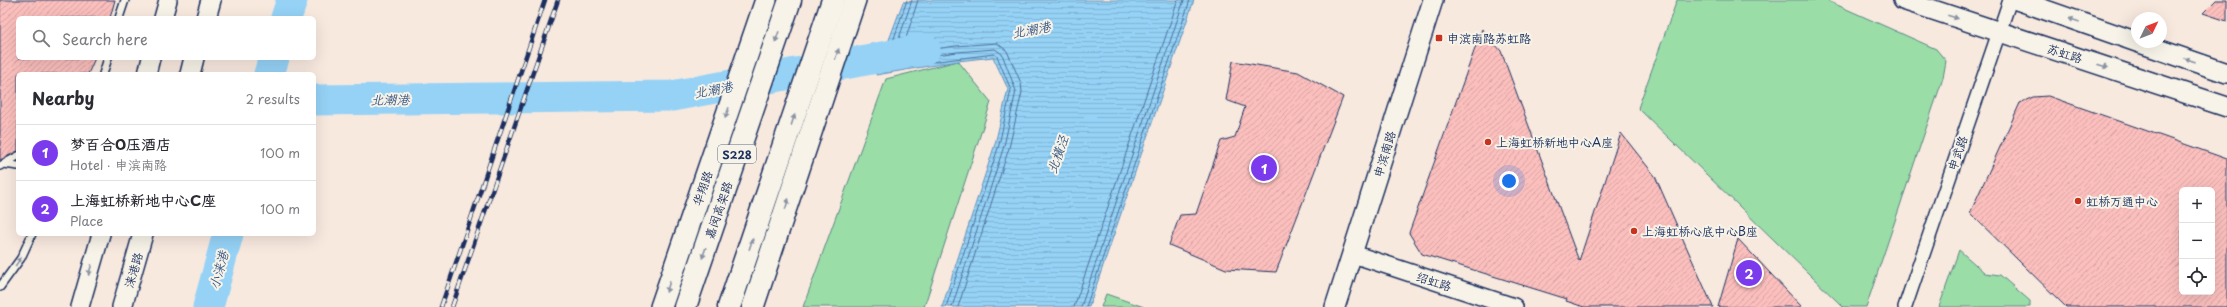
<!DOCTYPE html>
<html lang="en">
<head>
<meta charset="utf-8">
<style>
	:root { --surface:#fff; --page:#f7f7f7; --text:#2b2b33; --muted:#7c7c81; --line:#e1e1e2; --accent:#7c3aed }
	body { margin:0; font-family:"Playpen Sans","LXGW WenKai TC",sans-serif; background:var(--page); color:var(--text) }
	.controls { position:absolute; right:12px; bottom:12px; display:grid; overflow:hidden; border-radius:6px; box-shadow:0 4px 16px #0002 }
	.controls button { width:36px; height:36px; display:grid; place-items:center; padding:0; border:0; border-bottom:1px solid var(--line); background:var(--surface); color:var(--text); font:20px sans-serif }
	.compass { position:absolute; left:2131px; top:12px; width:36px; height:36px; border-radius:50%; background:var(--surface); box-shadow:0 4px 16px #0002; rotate:47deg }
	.you { position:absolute; left:1509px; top:181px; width:14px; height:14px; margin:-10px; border:3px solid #fff; border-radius:50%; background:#1a73e8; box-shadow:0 0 0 6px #1a73e833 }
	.badge { display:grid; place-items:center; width:26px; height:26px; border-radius:50%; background:var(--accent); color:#fff; font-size:13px; font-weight:700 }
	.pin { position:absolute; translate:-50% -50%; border:2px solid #fff; box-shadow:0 1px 4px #0006 }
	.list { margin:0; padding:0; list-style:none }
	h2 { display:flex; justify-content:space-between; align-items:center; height:52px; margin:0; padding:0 16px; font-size:17px }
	h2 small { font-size:13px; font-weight:400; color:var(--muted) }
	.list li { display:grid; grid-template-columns:26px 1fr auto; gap:12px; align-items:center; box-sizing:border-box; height:56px; padding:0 16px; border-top:1px solid var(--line) }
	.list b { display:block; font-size:15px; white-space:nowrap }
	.list p { margin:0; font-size:13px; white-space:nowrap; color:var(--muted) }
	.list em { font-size:13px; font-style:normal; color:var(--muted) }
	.icon { flex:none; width:22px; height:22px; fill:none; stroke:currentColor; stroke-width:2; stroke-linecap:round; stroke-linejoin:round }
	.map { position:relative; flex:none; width:2227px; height:307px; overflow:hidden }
	.search { position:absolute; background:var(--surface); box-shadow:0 4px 16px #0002; left:16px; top:16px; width:300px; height:44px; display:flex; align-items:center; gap:10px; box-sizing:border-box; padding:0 14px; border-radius:6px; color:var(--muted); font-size:15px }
	.panel { position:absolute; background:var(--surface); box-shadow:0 4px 16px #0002; left:16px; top:72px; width:300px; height:164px; border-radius:6px }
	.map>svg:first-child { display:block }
</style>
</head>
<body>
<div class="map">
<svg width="2227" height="307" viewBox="0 0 2227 307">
	<defs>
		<pattern id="water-rules" width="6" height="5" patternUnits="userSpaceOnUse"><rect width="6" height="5" fill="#95d2f6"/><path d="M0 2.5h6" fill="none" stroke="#80b5d5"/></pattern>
		<pattern id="building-hatch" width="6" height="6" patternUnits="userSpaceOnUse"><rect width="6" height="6" fill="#fbbfbd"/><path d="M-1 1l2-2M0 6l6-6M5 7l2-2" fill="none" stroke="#d7a4a5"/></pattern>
	</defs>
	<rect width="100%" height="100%" fill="#f8e9df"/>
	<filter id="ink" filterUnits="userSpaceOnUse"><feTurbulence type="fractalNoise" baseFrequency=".025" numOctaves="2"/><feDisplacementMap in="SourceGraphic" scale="8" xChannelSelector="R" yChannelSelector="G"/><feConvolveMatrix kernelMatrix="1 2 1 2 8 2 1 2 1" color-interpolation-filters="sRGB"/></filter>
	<g filter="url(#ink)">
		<path fill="#9adda7" stroke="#5a8682" d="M1677,0H1826L1936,49L1946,61L1943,78L1866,307H1843L1638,108Z
			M958,61L991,102L924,307H803L886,79Z
			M1959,250L1985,273L2000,275L2030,301V307H1939Z
			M1106,294L1144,307H1101Z"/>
		<path fill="url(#water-rules)" stroke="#6491b9" d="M927,0H1194L1089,307H942L995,144L1008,89L993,57L958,61L876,75L903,2Z"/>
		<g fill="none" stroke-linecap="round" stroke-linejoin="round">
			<path stroke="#4c709b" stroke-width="1" d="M907,0L884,68L994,54L997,56L1011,90L999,145L946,307
				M912,0L891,62L957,52L995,49L1002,54L1016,91L1004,146L952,307
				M918,0L901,54L956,46L997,43L1007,51L1021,83L1022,92L1009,148L958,307
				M1074,307L1178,0
				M1081,307L1184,0
				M1086,307L1190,0"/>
			<path stroke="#95d2f6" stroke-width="31" d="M286,18L292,0
				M269,74L274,58
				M314,100L672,96L925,49
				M208,307L228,234"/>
		</g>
		<path fill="url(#building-hatch)" stroke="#1b2f5e" fill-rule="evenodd" d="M0,0H115L110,18H18V58H95L88,74H18V151L0,160Z
			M2216,0H2227V21L2203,13Z
			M1482,29L1501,51L1579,261L1621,133L1655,176L1713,307H1584L1566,301L1567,299L1422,254L1409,233Z
			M1233,61L1298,72L1343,97L1276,272L1226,269L1169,245L1180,215L1196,214L1221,141L1235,137L1245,107L1226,100Z
			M2048,96L2227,159V307H2066L1970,213L2020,103L2033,97ZM2182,190H2212V292H2182Z
			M1738,239L1802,307H1718Z"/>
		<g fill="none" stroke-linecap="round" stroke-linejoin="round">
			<defs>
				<path id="service" d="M119,18L125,0
					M103,74L108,58
					M4,164L18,166
					M0,166L18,156
					M0,287L21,258L32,234"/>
				<path id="minor" d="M1905,307L2010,0"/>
				<path id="tertiary" d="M163,18L168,0
					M147,74L151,58
					M1353,254L1514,307
					M80,307L101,234"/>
				<path id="secondary" d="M1903,0L2227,107
					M2017,0L2137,42
					M206,18L211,0
					M2137,42L2227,73
					M190,74L194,58
					M122,307L143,234
					M1335,307L1433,0"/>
				<path id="primary" d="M661,307L766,0
					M753,307L855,0"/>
				<path id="trunk" d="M685,307L790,0
					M729,307L833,0"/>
			</defs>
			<use href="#service" stroke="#1b2f5e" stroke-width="10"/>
			<use href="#minor" stroke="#1b2f5e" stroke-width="16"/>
			<use href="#tertiary" stroke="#1b2f5e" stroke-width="20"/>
			<use href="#secondary" stroke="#1b2f5e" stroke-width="22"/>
			<use href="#primary" stroke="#1b2f5e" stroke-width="24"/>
			<use href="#trunk" stroke="#1b2f5e" stroke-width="25"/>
			<use href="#service" stroke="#f7f3e8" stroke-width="7"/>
			<use href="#minor" stroke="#f7f3e8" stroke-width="13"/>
			<use href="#tertiary" stroke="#f7f3e8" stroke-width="17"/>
			<use href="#secondary" stroke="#f7f3e8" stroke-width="19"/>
			<use href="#primary" stroke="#f7f3e8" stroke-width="21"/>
			<use href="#trunk" stroke="#f7f3e8" stroke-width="22"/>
			<defs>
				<path id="rail" d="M441,307L545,0
					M452,307L558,0"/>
			</defs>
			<use href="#rail" stroke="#1b2f5e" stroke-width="4.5"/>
			<use href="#rail" stroke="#f7f3e8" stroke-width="3" stroke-dasharray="9" stroke-linecap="butt"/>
		</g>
		<defs><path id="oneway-solid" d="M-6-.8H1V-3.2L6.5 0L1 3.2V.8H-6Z"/></defs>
		<g fill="#8991a3">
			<use href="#oneway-solid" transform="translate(1953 17) rotate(18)"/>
			<use href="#oneway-solid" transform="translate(2074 20) rotate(-161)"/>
			<use href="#oneway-solid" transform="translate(777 37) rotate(109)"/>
			<use href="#oneway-solid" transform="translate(837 54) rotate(-71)"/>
			<use href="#oneway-solid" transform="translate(2190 60) rotate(-161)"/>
			<use href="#oneway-solid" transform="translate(2103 66) rotate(18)"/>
			<use href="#oneway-solid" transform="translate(727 113) rotate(109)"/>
			<use href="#oneway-solid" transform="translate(793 120) rotate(-71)"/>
			<use href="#oneway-solid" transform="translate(787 204) rotate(-72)"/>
			<use href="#oneway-solid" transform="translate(751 244) rotate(-71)"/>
			<use href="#oneway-solid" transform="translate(704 253) rotate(109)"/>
			<use href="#oneway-solid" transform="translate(18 262) rotate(-56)"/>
			<use href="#oneway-solid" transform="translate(90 270) rotate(106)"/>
			<use href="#oneway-solid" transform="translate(668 287) rotate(109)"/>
		</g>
	</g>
	<g fill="#c8321e" stroke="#f7f3e8" stroke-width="1.5">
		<rect x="1435" y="34" width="8" height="8" rx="2"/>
		<circle cx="1488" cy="142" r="4"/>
		<circle cx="2078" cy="201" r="4"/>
		<circle cx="1634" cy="231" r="4"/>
	</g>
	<g text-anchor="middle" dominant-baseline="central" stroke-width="4" stroke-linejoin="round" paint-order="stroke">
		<rect fill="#f7f3e8" stroke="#5d6a87" stroke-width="1" x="718" y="145" width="38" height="18" rx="3"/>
		<g font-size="11" font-weight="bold" fill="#1b2f5e">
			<text x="737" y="154">S228</text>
		</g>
		<g font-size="12" fill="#1b2f5e" stroke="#f7f3e8" text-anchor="start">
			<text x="1447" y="38">申滨南路苏虹路</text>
			<text x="1496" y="142">上海虹桥新地中心A座</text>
			<text x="2086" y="201">虹桥万通中心</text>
			<text x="1642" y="231">上海虹桥心底中心B座</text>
		</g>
		<g font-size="12" fill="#1b2f5e" stroke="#f7f3e8">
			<text transform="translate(2065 53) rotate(18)">苏虹路</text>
			<text transform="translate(1957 153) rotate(-71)">申武路</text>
			<text transform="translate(1384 154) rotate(-73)">申滨南路</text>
			<text transform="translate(702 188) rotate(-71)">华翔路</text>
			<text transform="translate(718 210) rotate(-71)">嘉闵高架路</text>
			<text transform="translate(133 270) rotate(-74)">涞港路</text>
			<text transform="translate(1434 281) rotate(18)">绍虹路</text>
		</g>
		<g font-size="13" font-style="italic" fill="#3a5884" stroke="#f7f3e8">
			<text transform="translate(1031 29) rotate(-11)">北潮港</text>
			<text transform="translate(713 89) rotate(-11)">北潮港</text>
			<text transform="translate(390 99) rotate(-1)">北潮港</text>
			<text transform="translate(1057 154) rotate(-71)">北横泾</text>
			<text transform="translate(218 270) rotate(-75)">小涞港</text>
		</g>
	</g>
</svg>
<div class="controls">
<button>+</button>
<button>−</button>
<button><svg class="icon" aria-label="locate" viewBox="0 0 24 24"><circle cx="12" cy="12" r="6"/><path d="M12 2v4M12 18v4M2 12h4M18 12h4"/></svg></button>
</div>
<svg class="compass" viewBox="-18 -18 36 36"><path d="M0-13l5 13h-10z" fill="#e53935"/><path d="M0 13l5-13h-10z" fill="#7c7c81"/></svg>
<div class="you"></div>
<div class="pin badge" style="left:1264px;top:168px">1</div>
<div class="pin badge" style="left:1749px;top:273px">2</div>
<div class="search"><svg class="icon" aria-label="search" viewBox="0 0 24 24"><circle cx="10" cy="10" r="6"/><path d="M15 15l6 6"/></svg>Search here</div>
<section class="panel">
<h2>Nearby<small>2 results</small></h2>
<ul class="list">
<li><span class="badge">1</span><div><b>梦百合0压酒店</b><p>Hotel · 申滨南路</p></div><em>100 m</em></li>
<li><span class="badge">2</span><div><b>上海虹桥新地中心C座</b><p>Place</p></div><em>100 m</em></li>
</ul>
</section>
</div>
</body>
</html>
